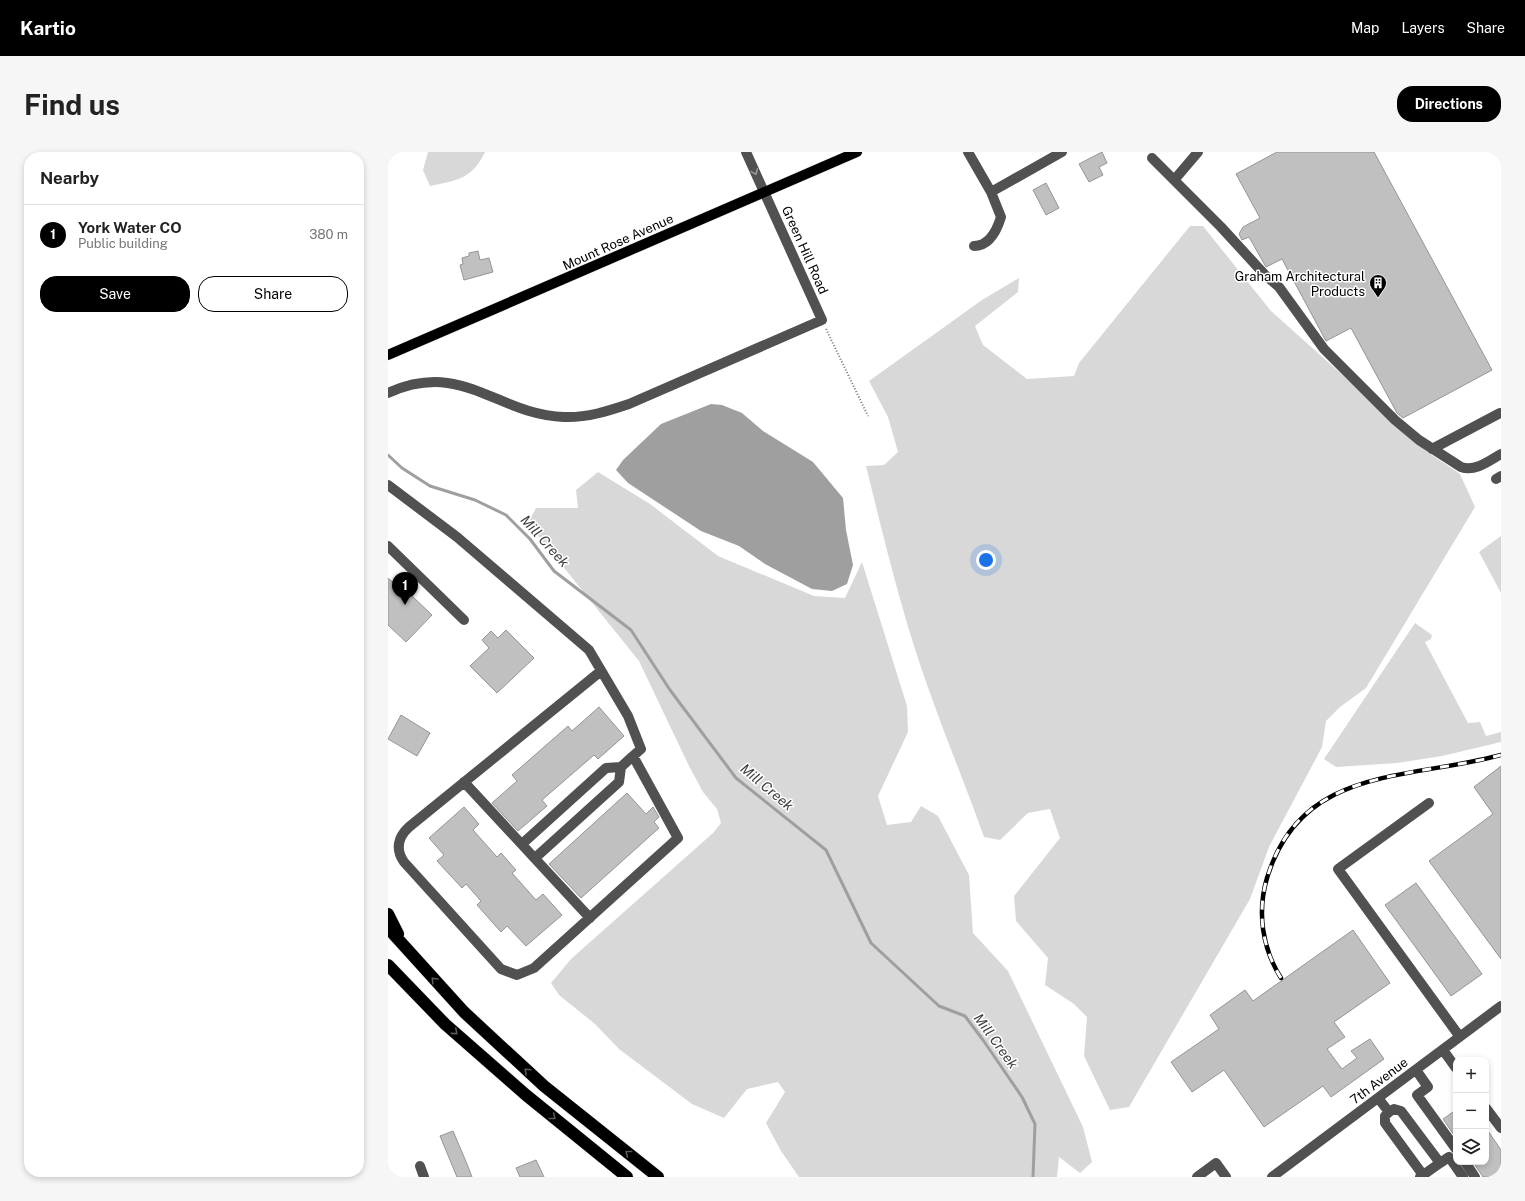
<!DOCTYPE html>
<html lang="en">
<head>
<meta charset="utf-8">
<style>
	:root { --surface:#fff; --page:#f6f6f6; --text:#222; --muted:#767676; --line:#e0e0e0; --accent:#000 }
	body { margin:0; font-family:"Public Sans",sans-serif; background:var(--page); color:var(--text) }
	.controls { position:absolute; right:12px; bottom:12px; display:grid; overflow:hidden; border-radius:8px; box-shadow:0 2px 6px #0003 }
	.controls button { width:36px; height:36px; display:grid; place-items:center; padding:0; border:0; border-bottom:1px solid var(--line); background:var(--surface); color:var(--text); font:20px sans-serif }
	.you { position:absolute; left:598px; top:408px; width:14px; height:14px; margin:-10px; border:3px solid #fff; border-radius:50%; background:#1a73e8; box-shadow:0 0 0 6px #1a73e833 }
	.badge { display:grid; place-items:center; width:26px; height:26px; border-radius:50%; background:var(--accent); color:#fff; font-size:13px; font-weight:700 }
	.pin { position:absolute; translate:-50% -33px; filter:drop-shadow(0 1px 2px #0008) }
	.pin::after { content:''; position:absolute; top:21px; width:14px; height:12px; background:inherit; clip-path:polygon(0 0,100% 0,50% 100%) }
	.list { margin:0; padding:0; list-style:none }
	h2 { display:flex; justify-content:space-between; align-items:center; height:52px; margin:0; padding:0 16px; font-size:17px }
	h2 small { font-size:13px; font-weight:400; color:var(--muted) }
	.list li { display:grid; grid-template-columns:26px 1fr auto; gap:12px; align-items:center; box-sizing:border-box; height:60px; padding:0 16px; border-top:1px solid var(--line) }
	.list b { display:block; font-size:15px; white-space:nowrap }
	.list p { margin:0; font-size:13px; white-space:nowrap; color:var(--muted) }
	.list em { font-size:13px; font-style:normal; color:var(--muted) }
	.actions { display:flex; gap:8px; padding:12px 16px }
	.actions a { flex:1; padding:9px 0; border:1px solid var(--accent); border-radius:16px; text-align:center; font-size:14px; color:var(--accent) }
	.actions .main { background:var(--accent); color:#fff }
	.icon { flex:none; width:22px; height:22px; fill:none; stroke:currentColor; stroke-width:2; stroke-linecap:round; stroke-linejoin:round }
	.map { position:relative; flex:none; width:1113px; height:1025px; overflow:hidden; border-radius:16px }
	header { display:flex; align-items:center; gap:24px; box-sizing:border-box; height:56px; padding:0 20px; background:var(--accent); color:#fff }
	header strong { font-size:19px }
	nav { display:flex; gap:22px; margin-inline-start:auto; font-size:14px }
	.intro { display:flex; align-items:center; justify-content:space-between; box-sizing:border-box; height:96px; padding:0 24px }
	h1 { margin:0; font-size:28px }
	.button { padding:10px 18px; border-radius:16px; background:var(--accent); color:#fff; font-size:14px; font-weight:700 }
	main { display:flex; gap:24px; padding:0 24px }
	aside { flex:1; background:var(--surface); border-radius:16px; box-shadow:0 2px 6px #0003 }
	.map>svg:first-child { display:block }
</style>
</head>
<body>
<header>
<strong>Kartio</strong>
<nav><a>Map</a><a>Layers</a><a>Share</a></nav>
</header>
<div class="intro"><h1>Find us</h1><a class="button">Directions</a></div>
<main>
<aside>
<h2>Nearby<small></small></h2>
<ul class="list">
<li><span class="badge">1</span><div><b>York Water CO</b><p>Public building</p></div><em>380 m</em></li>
</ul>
<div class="actions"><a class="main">Save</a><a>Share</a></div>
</aside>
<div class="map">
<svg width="1113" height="1025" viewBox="0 0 1113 1025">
	<rect width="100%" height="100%" fill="#fff"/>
	<path fill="#d8d8d8" d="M40,0H97C84,27 70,28 42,34L35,18Z
		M802,74H815L883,159L1044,303L1072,322L1087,355L978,536L952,555L938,569L934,595L881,695L862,747L741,955L722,958L696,904L699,865L686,852L657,833L660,806L628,769L626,744L672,686L662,657L640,661L612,688L596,685C579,637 559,589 542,541C515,467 497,391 478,314L496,313L510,300L500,265L481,229L594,148L631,126L630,140L587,174L595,193L639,227L686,224L691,211Z
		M210,320L262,352L330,404L426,444L457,446L474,410L519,554L520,580L490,644L499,673L523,670L533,654L550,664L581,723L585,781L620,819L695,975L704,1010L692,1021L671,1005L669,1025H411L393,999L378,971L397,940L390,930L359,937L336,966L304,952L231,897L207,872L171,843L163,831L183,807L325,681L333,671L329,657L315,640L301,614L251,509L140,371L148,356H190L188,338Z
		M1113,384V441L1091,400Z
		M1027,471L1044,483L1043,487L1037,490L1080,571L1092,570L1098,584L1113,580V590L1054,604L1009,611L948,615L936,607Z"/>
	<path fill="#9f9f9f" d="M323,252L334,253L354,261L375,279L425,310L455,346L458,378L465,413L459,432L444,439L424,437L377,412L351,394L313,379L240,331L228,318L235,308L273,272Z"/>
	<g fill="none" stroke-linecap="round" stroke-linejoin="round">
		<path stroke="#9f9f9f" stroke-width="3" d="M0,303L14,316L42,334L87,348L118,363L142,387L166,419L243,478L282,538L348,626L438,698L483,791L551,854L577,864L595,888L634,945L647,972L645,1025"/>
	</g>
	<path fill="#c0c0c0" stroke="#959595" d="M714,0L719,11L711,15L715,23L701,30L691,12Z
		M889,0H986L1104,218L1015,266L1009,261L963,176L938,189L894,107L878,115L861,85L854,88L851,82L855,75L872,66L848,22Z
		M658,31L671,56L658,63L645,38Z
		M90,99L92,108L101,106L105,120L76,128L72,113L75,112L74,106L81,104V101Z
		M0,426L20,444L22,442L44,463L18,490L0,473Z
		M118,478L146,506L109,541L82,514L101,496L94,488L103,479L110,486Z
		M211,555L236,584L210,607L206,603L154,648L159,654L130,679L104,651L129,629L124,623L180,574L184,579Z
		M13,563L42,581L29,604L0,587Z
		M1113,614V807L1041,709L1105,662L1086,635Z
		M239,641L258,662L265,655L271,665L266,670L271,676L193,746L161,712Z
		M76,655L91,672L85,678L109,705L113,701L128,718L124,721L148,748L155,742L174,763L138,794L119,774L113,780L89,753L93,749L78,732L74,736L49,709L56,703L41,686Z
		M1028,731L1094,822L1063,844L997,753Z
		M965,778L1002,831L946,870L957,885L939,897L954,917L969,906L963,899L982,887L996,907L943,945L935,934L876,975L836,918L804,940L783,910L831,877L822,863L857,838L865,849Z
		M1068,958V986L1055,967Z
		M1098,976L1113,998V1025H1095L1085,1010H1098Z
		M65,979L79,1012L84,1025H69L52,984Z
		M148,1008L156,1025H132L128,1016Z"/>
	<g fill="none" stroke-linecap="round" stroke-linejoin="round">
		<defs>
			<path id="major" d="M0,203L469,0"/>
			<path id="highway" d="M0,762L10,782
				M0,776L76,860L156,934L270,1025
				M0,813L57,872L138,943L239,1025"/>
		</defs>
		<use href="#major" stroke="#dbdbdb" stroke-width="11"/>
		<use href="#highway" stroke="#dbdbdb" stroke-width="13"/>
		<path stroke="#737373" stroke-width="2" stroke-dasharray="1 2" stroke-linecap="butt" d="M438,177L480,264"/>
		<path stroke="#515151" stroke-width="10" d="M580,0L603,40L674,0
			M764,6L833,75L877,123L891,135L936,197L1007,268L1031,288L1073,315C1087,320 1101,309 1113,302
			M787,27L810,0
			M586,94C602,94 609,78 613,65L603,40
			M0,241C75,207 109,263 176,265C199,266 220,259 241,252L434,168L358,0
			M1044,297L1112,261
			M1108,327L1113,324
			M0,333L69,385L201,498L240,564L253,597L245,604L290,686L146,816L129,823L113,817L16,710C7,697 10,685 21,675L213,519
			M0,394L76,468
			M76,630L202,766
			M1041,651L950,717L1072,885
			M134,692L218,616L233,615L245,604
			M147,706L231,630L233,615
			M1055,898L1068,916
			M1028,918L1040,935L1029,943L1068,997
			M990,946L1001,960L1006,957L1013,959L1052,1011L1061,1005L1075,1025
			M1098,956L1113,976
			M1001,960L997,964V971L1035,1023L1032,1025
			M1077,1010L1087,1025
			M32,1014L36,1025
			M1035,1023L1052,1011
			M809,1025L828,1011L838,1025
			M884,1025L1113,854"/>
		<use href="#major" stroke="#000" stroke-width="10"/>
		<use href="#highway" stroke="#000" stroke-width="12"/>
		<defs>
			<path id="rail" d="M893,826C874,796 869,760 879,726C913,613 1022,628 1113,603"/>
		</defs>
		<use href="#rail" stroke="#000" stroke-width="4.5"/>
		<use href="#rail" stroke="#fff" stroke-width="3" stroke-dasharray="9" stroke-linecap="butt"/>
	</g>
	<defs><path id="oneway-chevron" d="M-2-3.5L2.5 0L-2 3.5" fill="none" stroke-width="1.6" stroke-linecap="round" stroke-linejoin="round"/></defs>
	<use stroke="#979797" href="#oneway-chevron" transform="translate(367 20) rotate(66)"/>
	<g stroke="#595959">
		<use href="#oneway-chevron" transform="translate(46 828) rotate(-133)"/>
		<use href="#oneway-chevron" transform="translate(67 880) rotate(41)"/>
		<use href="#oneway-chevron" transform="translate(139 919) rotate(-137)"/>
		<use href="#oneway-chevron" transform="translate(165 965) rotate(39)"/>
		<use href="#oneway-chevron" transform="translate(240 1001) rotate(-142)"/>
	</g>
	<defs>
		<symbol id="building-pin" viewBox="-11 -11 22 30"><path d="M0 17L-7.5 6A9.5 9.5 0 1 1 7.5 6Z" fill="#000" stroke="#fff"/><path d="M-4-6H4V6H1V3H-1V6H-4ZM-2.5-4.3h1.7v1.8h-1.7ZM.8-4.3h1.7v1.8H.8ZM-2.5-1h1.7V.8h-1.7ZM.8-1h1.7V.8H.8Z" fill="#fff"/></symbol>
	</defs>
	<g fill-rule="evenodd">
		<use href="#building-pin" x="980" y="121" width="20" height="27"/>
	</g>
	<g text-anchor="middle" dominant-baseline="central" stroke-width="3" stroke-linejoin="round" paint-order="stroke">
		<g font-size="13" fill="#000" stroke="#fff">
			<text transform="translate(230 90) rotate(-24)">Mount Rose Avenue</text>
			<text transform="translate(417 98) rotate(66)">Green Hill Road</text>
			<text transform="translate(991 929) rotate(-37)">7th Avenue</text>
		</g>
		<g font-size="13" fill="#000" stroke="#fff" text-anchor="end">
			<text x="977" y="124">Graham Architectural<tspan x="977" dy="15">Products</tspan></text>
		</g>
		<g font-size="14" font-style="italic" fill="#404040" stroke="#fff">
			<text transform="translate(157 389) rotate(48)">Mill Creek</text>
			<text transform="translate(379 635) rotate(40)">Mill Creek</text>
			<text transform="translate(608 889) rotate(54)">Mill Creek</text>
		</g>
	</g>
</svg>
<div class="controls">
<button>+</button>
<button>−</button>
<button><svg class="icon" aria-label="layers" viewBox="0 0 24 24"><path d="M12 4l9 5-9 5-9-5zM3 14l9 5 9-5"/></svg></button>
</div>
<div class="you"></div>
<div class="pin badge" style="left:17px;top:453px">1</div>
</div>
</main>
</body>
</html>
